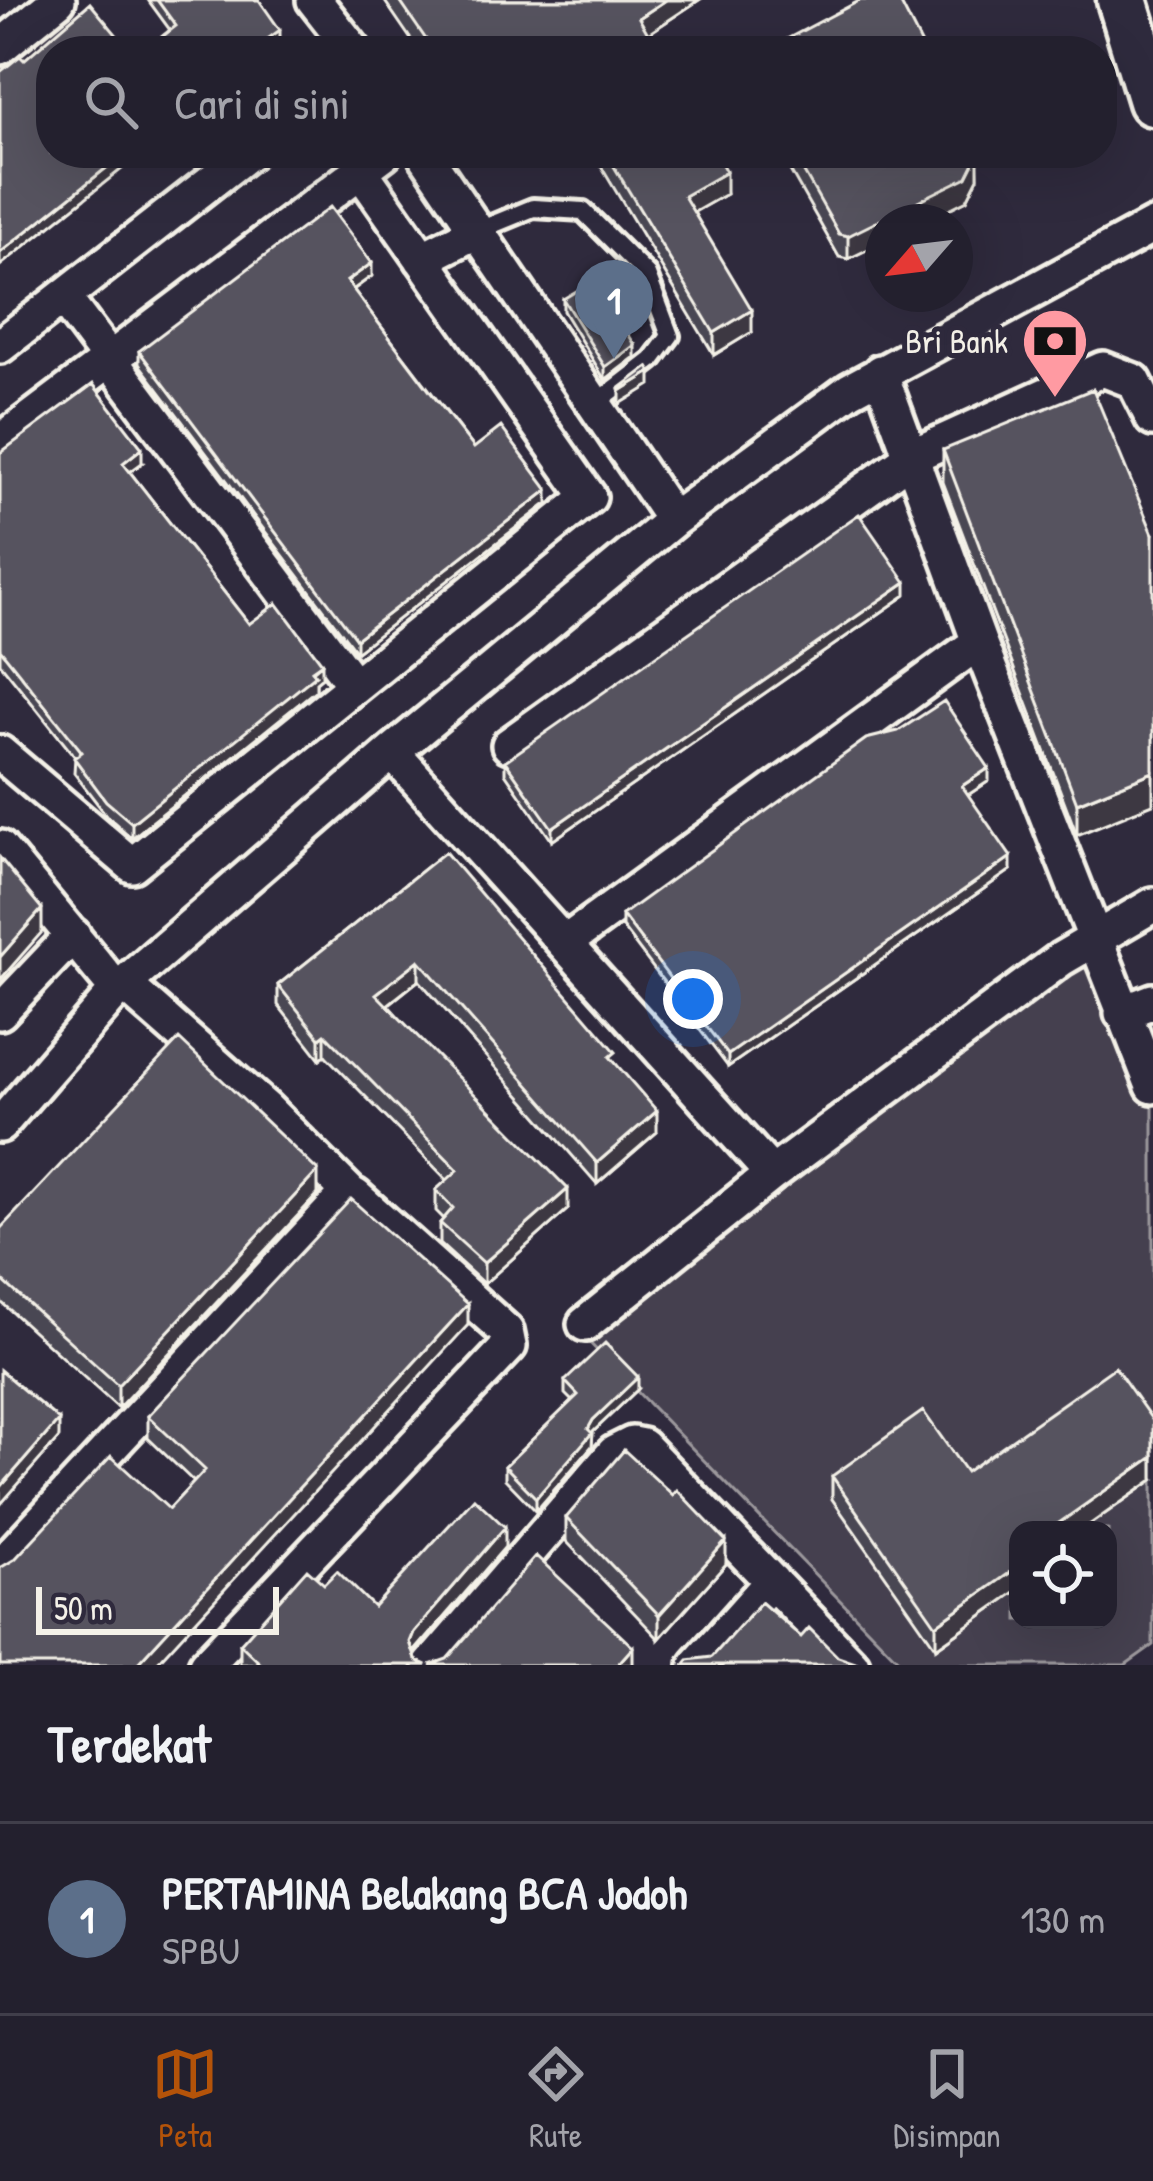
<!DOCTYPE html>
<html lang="id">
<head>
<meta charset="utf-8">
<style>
	:root { --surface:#23202e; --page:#2f2d3a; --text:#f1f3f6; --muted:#a3a3aa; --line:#403e4a; --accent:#b45309 }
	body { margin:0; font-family:"Patrick Hand",sans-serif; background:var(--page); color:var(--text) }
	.controls { position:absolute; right:36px; bottom:36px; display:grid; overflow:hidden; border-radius:24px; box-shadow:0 12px 48px #0002 }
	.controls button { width:108px; height:108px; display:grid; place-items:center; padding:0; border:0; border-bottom:3px solid var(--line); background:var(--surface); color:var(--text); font:60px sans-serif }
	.compass { position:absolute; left:865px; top:204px; width:108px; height:108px; border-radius:50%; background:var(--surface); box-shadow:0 12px 48px #0002; rotate:242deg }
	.scale { position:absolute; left:36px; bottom:30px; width:243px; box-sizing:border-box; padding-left:12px; border:6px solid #f4f1e8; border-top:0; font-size:33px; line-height:42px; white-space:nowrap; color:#f4f1e8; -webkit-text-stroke:9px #2f2a3d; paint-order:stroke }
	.you { position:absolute; left:693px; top:999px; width:42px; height:42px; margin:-30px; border:9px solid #fff; border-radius:50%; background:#1a73e8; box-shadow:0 0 0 18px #1a73e833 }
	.badge { display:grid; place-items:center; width:78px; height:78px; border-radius:50%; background:var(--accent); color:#fff; font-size:39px; font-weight:700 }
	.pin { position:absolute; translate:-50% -99px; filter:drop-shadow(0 3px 6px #0008) }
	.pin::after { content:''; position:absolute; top:63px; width:42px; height:36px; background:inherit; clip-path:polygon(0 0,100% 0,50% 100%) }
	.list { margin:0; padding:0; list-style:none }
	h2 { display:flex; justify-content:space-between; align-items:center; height:156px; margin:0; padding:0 48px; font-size:51px }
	h2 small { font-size:39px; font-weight:400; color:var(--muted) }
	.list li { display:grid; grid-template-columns:78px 1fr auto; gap:36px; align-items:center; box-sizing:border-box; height:192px; padding:0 48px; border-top:3px solid var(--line) }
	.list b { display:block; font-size:45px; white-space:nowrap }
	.list p { margin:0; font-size:39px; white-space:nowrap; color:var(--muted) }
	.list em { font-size:39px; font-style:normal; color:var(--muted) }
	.icon { flex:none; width:66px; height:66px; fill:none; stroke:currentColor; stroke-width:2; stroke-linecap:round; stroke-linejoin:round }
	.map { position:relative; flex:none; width:1153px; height:1665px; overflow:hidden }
	.search { position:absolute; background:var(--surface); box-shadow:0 12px 48px #0002; left:36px; right:36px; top:36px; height:132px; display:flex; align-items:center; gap:30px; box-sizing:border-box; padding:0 42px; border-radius:48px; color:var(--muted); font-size:45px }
	.sheet { height:348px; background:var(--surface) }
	nav { display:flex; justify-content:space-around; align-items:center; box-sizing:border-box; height:168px; border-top:3px solid var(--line); background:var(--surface); font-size:33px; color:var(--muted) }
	nav a { display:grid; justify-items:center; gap:6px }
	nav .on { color:var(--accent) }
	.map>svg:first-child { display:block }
</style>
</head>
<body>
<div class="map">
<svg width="1153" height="1665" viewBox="0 0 1153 1665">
	<rect width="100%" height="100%" fill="#2f2a3d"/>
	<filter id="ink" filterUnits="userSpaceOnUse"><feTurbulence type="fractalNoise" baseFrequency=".00833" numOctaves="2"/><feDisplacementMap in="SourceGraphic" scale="24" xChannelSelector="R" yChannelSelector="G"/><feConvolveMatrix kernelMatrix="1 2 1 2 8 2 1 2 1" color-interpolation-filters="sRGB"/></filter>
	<g filter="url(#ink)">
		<path fill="#454050" stroke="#9c989c" stroke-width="3" fill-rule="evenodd" d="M1091,946L1153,1098V1645L1125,1665H903L581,1334ZM1018,1530H1108V1620H1018Z"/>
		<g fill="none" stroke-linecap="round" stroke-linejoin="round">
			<defs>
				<path id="service" d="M477,231L533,208L583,211L647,275L670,336L652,360L595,404"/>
				<path id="minor" d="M314,0L354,51
					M0,47L58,0
					M424,153L673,520
					M422,259L477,231
					M63,297L354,685
					M0,346L248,153
					M880,372L979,642L1153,1086
					M0,442L384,153
					M509,745L914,455L1103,369L1134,381L1153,419
					M392,752L772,1174
					M0,753L132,865L589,497L360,170
					M0,848L117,990
					M566,942L979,642
					M124,984L266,1109L351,1194
					M0,1012L73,935
					M1122,1013L1153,1001
					M0,1125L117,990L392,752L673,520L850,390L1153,226
					M585,1324L772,1174L1061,959L1153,905
					M0,1566L342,1199L355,1196L506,1331L509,1346L206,1665
					M431,1665L614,1453L632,1444L642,1446L852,1665
					M697,1665L772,1581"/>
				<path id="secondary" d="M1122,0L1153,101"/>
			</defs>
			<use href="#service" stroke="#f4f1e8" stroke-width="26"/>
			<use href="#minor" stroke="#f4f1e8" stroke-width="42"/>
			<use href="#secondary" stroke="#f4f1e8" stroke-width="57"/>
			<use href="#service" stroke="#2f2a3d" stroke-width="16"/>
			<use href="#minor" stroke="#2f2a3d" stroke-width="33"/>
			<use href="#secondary" stroke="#2f2a3d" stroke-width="48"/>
		</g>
		<path fill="#4a4752" stroke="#f4f1e8" stroke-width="3" d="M148,0H259L280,43L269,51H144L170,30Z
			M384,0H699L648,34L658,51H419Z
			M593,153H716L726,194L694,212L752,332L714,355Z
			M780,153H977L978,178L967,200L848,259L839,257Z
			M372,276L353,290L474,448L548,503L356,652L139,364V351Z
			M563,299L635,357L605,380L563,311Z
			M943,450L1153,534L1077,835L943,482Z
			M0,453L142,463L130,472L249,624L322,677L316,682V690L132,838L106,815L74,773L75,757L0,663Z
			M906,595L552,841L505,773V761Z
			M989,781L968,795L1011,870L728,1067L622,927V915Z
			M445,852L616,1064L657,1132L597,1184L419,980L388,1005L568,1209L484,1284L440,1244V1223L444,1219L436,1211V1190L447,1180L325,1055L320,1059L278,1005V985Z
			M318,1194L118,1408L0,1301V1229Z
			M468,1325L169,1509L194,1482L148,1438V1416Z
			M565,1381L638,1389L593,1432L592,1446L536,1511L505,1479V1466L572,1401L565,1394Z
			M966,1472L1153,1480L1082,1530H1018V1590L936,1648L832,1499V1476Z
			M566,1518L726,1564L659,1639L566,1541Z
			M505,1547L414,1652L416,1660L427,1665L240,1664V1644L324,1584L374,1607Z"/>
		<path fill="#3c3942" stroke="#f4f1e8" stroke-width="3" d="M666,0H699L639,40V18Z
			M280,30V43L269,51H251Z
			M125,153H142L0,266V253Z
			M978,155V178L967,200L923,222H883V242L848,259V236Z
			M726,172V194L684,218V196Z
			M372,263V276L347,294V281Z
			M752,310V332L714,355V333Z
			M635,345V357L605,380V367Z
			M651,372V385L620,404V391Z
			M142,448V463L123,477V463Z
			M548,490V503L356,652V639Z
			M906,582V595L552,841V828Z
			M322,663V677L316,682V690L132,838V823Z
			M989,768V781L962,799V786Z
			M1153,772V804L1077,835V803Z
			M1011,857V870L728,1067V1055Z
			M42,909V932L0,980V957Z
			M419,960V980L376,1014V994Z
			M325,1034V1055L320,1059V1038Z
			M657,1111V1132L597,1184V1163Z
			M318,1171V1194L118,1408V1385Z
			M568,1189V1209L484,1284V1263Z
			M468,1304V1325L155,1665H136Z
			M638,1377V1389L593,1432L592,1446L536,1511V1498L588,1429L593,1420Z
			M59,1420V1438L0,1505V1488Z
			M1153,1457V1480L1082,1530H1049Z
			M505,1527V1547L414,1652L410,1642L414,1632Z
			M726,1541V1564L659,1639V1615Z
			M1018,1567V1590L936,1648V1625Z
			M633,1647V1665H617Z"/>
		<path fill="#56525f" stroke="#f4f1e8" stroke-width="3" d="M157,0H259L280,30L251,51H144L176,26Z
			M399,0H666L639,18L658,51H434Z
			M861,0H899L925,51H764Z
			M90,3L130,51H51V153H125L0,253V72L20,56L24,60Z
			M606,153H716L726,172L684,196L752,310L714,333Z
			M793,153H977L978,155L967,177L848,236L839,234Z
			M330,207L372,263L347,281L432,394L474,448L501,427L548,490L356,639L139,351Z
			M595,280L635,345L605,367L563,299Z
			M648,367L651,372L620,391L619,389Z
			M93,384L142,448L123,463L249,624L277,603L322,663L312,670L316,675L132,823L106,801L74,758L82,752L0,649V453Z
			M1093,389L1153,534V772L1077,803L943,450Z
			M859,514L906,582L552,828L505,761Z
			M944,701L989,768L962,786L1011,857L728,1055L622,915L866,739L898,731Z
			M445,852L616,1052L610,1057L657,1111L597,1163L419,960L376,994L568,1189L484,1263L440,1223L453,1208L436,1190L458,1170L325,1034L320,1038L278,985Z
			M0,858L42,909L0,957Z
			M179,1039L318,1171L118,1385L0,1278V1229Z
			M351,1199L468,1304L136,1665H0V1568L15,1559L111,1456L169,1509L205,1470L148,1416Z
			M605,1343L638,1377L593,1420L588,1429L592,1433L536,1498L505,1466L578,1395L565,1381Z
			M1115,1367L1153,1421V1457L1049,1530H1018V1567L936,1625L832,1476L923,1411L966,1472Z
			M0,1370L59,1420L0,1488Z
			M624,1450L673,1495L677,1490L726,1541L659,1615L566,1518Z
			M474,1498L505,1527L414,1632L410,1642L416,1660L427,1665H262L240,1644L307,1569L324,1584L337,1571L374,1607Z
			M536,1556L633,1647L617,1665H430L447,1659Z
			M761,1602L801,1637L809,1628L838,1657L861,1665H684L688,1660L712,1657Z"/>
	</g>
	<defs>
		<symbol id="bank-pin" viewBox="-11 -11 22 30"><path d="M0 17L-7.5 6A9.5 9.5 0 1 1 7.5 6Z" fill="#ff9aa2" stroke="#2f2a3d"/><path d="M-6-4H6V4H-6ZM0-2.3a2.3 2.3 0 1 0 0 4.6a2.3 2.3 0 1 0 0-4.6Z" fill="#111"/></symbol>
	</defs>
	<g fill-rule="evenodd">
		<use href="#bank-pin" x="1017" y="303" width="76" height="104"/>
	</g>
	<g text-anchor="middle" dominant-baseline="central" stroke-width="10" stroke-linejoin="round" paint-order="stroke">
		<g font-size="33" fill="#f4f1e8" stroke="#2f2a3d" text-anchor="end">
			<text x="1008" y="341">Bri Bank</text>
		</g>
	</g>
</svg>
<div class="controls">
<button><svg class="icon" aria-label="locate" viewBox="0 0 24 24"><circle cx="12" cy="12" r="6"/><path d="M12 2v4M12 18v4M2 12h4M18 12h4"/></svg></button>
</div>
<svg class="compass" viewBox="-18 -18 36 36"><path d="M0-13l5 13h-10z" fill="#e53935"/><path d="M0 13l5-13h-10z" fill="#a3a3aa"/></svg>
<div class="scale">50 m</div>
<div class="you"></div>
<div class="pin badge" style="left:614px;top:359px;background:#5c6f8a">1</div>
<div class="search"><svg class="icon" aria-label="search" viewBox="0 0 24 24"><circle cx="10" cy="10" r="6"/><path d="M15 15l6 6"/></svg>Cari di sini</div>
</div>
<section class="sheet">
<h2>Terdekat<small></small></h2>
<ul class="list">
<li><span class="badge" style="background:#5c6f8a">1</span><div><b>PERTAMINA Belakang BCA Jodoh</b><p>SPBU</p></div><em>130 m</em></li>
</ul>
</section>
<nav>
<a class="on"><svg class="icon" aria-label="map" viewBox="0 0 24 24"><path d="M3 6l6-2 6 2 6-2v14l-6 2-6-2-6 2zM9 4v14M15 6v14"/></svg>Peta</a>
<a><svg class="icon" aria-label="directions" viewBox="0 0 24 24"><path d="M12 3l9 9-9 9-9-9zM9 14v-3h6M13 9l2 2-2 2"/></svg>Rute</a>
<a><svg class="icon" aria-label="saved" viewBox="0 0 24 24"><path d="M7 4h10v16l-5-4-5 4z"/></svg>Disimpan</a>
</nav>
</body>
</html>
